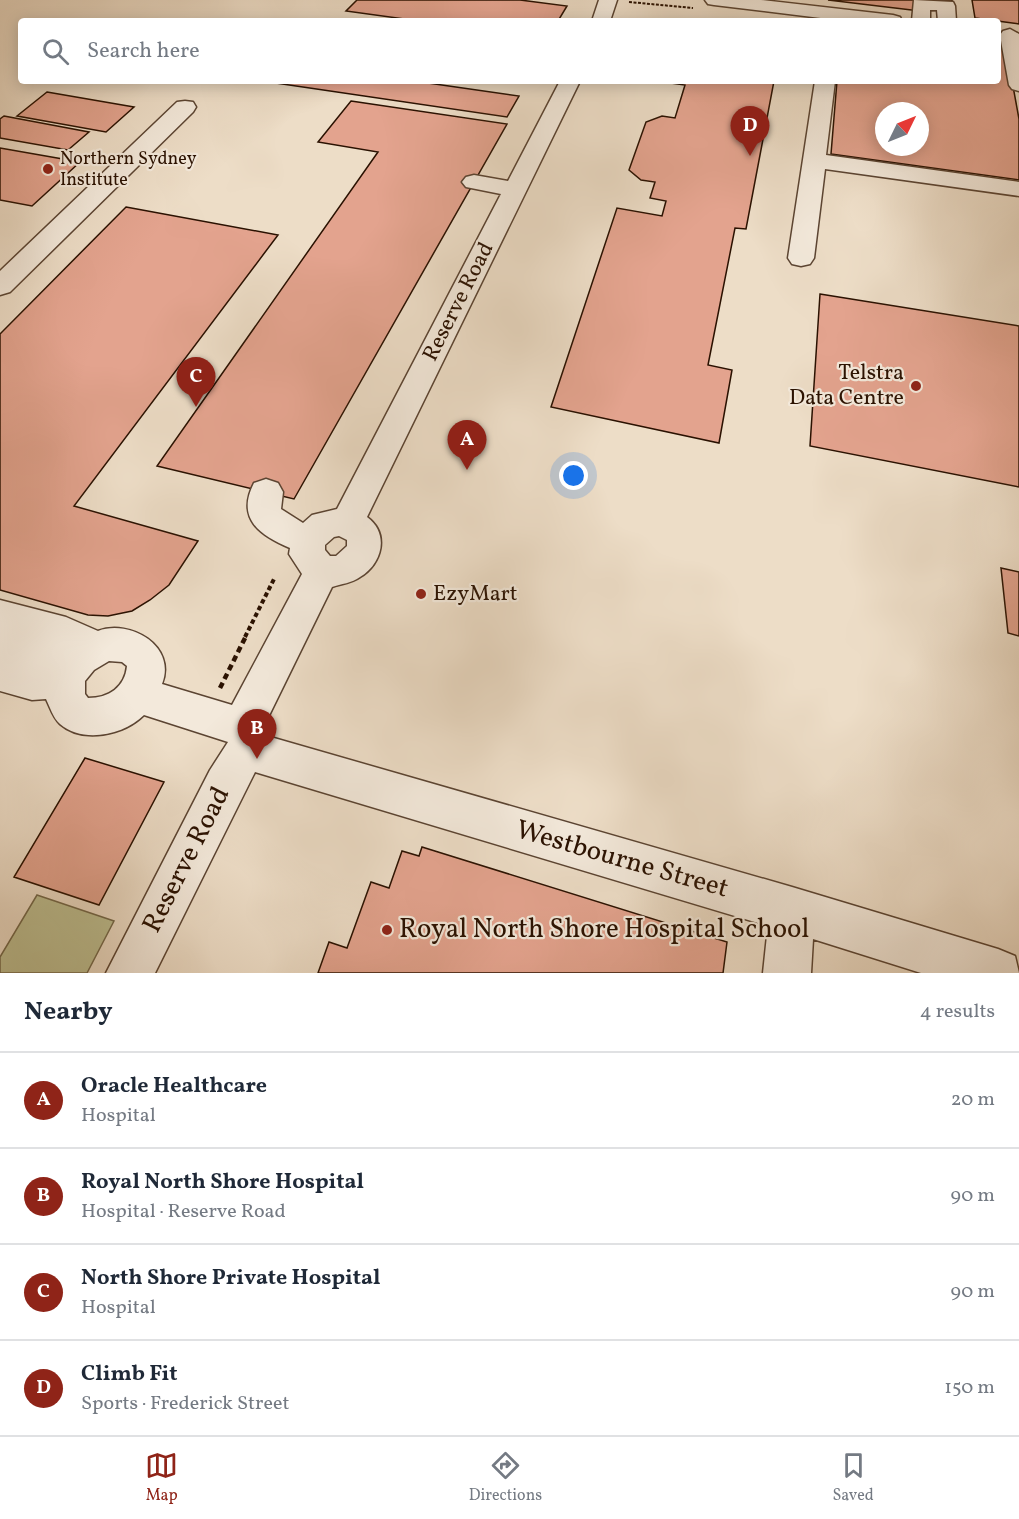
<!DOCTYPE html>
<html lang="en">
<head>
<meta charset="utf-8">
<style>
	:root { --surface:#fff; --page:#f6f6f7; --text:#1f2937; --muted:#747a83; --line:#e0e1e3; --accent:#8f2418 }
	body { margin:0; font-family:Vollkorn,serif; background:var(--page); color:var(--text) }
	.compass { position:absolute; left:875px; top:102px; width:54px; height:54px; border-radius:50%; background:var(--surface); box-shadow:0 3px 15px #0003; rotate:47deg }
	.you { position:absolute; left:574px; top:476px; width:21px; height:21px; margin:-15px; border:4px solid #fff; border-radius:50%; background:#1a73e8; box-shadow:0 0 0 9px #1a73e833 }
	.badge { display:grid; place-items:center; width:39px; height:39px; border-radius:50%; background:var(--accent); color:#fff; font-size:20px; font-weight:700 }
	.pin { position:absolute; translate:-50% -50px; filter:drop-shadow(0 2px 3px #0008) }
	.pin::after { content:''; position:absolute; top:32px; width:21px; height:18px; background:inherit; clip-path:polygon(0 0,100% 0,50% 100%) }
	.list { margin:0; padding:0; list-style:none }
	h2 { display:flex; justify-content:space-between; align-items:center; height:78px; margin:0; padding:0 24px; font-size:26px }
	h2 small { font-size:20px; font-weight:400; color:var(--muted) }
	.list li { display:grid; grid-template-columns:39px 1fr auto; gap:18px; align-items:center; box-sizing:border-box; height:96px; padding:0 24px; border-top:2px solid var(--line) }
	.list b { display:block; font-size:22px; white-space:nowrap }
	.list p { margin:0; font-size:20px; white-space:nowrap; color:var(--muted) }
	.list em { font-size:20px; font-style:normal; color:var(--muted) }
	.icon { flex:none; width:33px; height:33px; fill:none; stroke:currentColor; stroke-width:2; stroke-linecap:round; stroke-linejoin:round }
	.map { position:relative; flex:none; width:1019px; height:973px; overflow:hidden }
	.search { position:absolute; background:var(--surface); box-shadow:0 3px 15px #0003; left:18px; right:18px; top:18px; height:66px; display:flex; align-items:center; gap:15px; box-sizing:border-box; padding:0 21px; border-radius:6px; color:var(--muted); font-size:22px }
	.sheet { height:462px; background:var(--surface) }
	nav { display:flex; justify-content:space-around; align-items:center; box-sizing:border-box; height:84px; border-top:2px solid var(--line); background:var(--surface); font-size:16px; color:var(--muted) }
	nav a { display:grid; justify-items:center; gap:3px }
	nav .on { color:var(--accent) }
	.map>svg:first-child { display:block }
</style>
</head>
<body>
<div class="map">
<svg width="1019" height="973" viewBox="0 0 1019 973">
	<rect width="100%" height="100%" fill="#edddc7"/>
	<filter id="stains"><feTurbulence type="fractalNoise" baseFrequency=".00333" numOctaves="4"/><feColorMatrix values="0 0 0 0 .2 0 0 0 0 .09 0 0 0 0 .02 0 0 0 .5 -.17"/></filter>
	<radialGradient id="worn" r=".72"><stop offset=".6" stop-color="#630" stop-opacity="0"/><stop offset="1" stop-color="#630" stop-opacity=".3"/></radialGradient>
	<path fill="#bdbf92" stroke="#74684a" stroke-width="1.5" d="M37,895L114,921L87,973H0V957Z"/>
	<path fill="#e3a38e" stroke="#2a1101" stroke-width="1.5" fill-rule="evenodd" d="M357,0H520L567,6L558,21H419L346,11Z
		M828,0H952V4L946,10L920,11Z
		M972,0H1019V24L975,18Z
		M998,47L1006,48L1019,119V180L831,154L837,81H998ZM884,111H920V147H884Z
		M262,81H414L519,96L507,117Z
		M656,81H774L746,229L735,228L708,365L732,370L719,443L551,407L617,208L662,216L666,201L650,198L655,182L641,180L629,170L646,122L662,116L675,118L685,85Z
		M47,92L134,107L106,132L17,116Z
		M351,101L507,124L294,499L157,466L378,152L318,142Z
		M4,116L89,132L68,150L0,138V119Z
		M0,148L80,162L32,206L0,200Z
		M126,207L278,235L74,506L198,541L169,585L150,600L132,611L108,616L88,615L0,590V334Z
		M820,294L1019,326V487L810,446Z
		M1001,568L1019,572V636L1008,633Z
		M85,758L164,782L99,905L14,877Z
		M422,847L727,942L723,973H318L329,942L347,948L371,882L389,888L402,851L419,856Z"/>
	<g fill="none" stroke-linecap="round" stroke-linejoin="round">
		<defs>
			<path id="minor" d="M599,0H617L610,21H592Z
				M705,0H761L893,15L900,17L902,21H845L714,5L708,4Z
				M914,0L953,2L955,6L956,21H938L937,10H930V21H912Z
				M1010,29L1019,34V91L1012,89L1009,85L1000,35L1003,31Z
				M560,81H580L367,517C390,534 382,564 360,577C352,583 341,584 332,587L260,734L792,887L998,949L1015,956L1019,973H921L813,939L811,973H763L768,926L255,772L155,973H106L210,770L228,742L144,715C124,735 83,744 60,724C53,718 50,707 46,699L32,700L0,691V600L66,617L98,631C130,619 177,646 162,684L232,705L302,574L289,554L290,548C259,535 236,518 254,483L266,479L278,483L283,492L281,509L303,523L312,515L337,509L501,194L466,187L462,182L466,177L474,175L508,181ZM339,536L347,540V546L336,556H330L325,550V545L334,537ZM109,661L122,662L127,666C125,687 109,698 88,698L85,694V681L94,670Z
				M815,81H835L826,155L1019,182V196L825,169L814,258L810,264L801,266L792,264L788,258Z
				M185,101L193,102L196,107L193,112L10,292L0,295V271L177,102Z"/>
		</defs>
		<use href="#minor" stroke="#5b4432" stroke-width="3"/>
		<path stroke="#2a1101" stroke-width="2" stroke-dasharray="3 1.5" stroke-linecap="butt" d="M629,2L693,8"/>
		<path stroke="#2a1101" stroke-width="4" stroke-dasharray="4.5 3" stroke-linecap="butt" d="M245,637L274,579"/>
		<path stroke="#2a1101" stroke-width="4.5" stroke-dasharray="6 4" stroke-linecap="butt" d="M220,688L246,636"/>
		<use href="#minor" fill="#f3e9db" fill-rule="evenodd"/>
	</g>
	<g fill="#8f2418" stroke="#f3e9db" stroke-width="2">
		<circle cx="48" cy="169" r="6"/>
		<circle cx="916" cy="386" r="6"/>
		<circle cx="421" cy="594" r="6"/>
		<circle cx="387" cy="930" r="6"/>
	</g>
	<g text-anchor="middle" dominant-baseline="central" stroke-width="4.5" stroke-linejoin="round" paint-order="stroke">
		<g font-size="18" fill="#2a1101" stroke="#f3e9db" text-anchor="start">
			<text x="60" y="159">Northern Sydney<tspan x="60" dy="21">Institute</tspan></text>
		</g>
		<g font-size="22" fill="#2a1101" stroke="#f3e9db">
			<text transform="translate(459 302) rotate(-63)">Reserve Road</text>
		</g>
		<g font-size="22" fill="#2a1101" stroke="#f3e9db" text-anchor="end">
			<text x="904" y="373">Telstra<tspan x="904" dy="25">Data Centre</tspan></text>
			<text x="433" y="594" text-anchor="start">EzyMart</text>
		</g>
		<g font-size="27" fill="#2a1101" stroke="#f3e9db">
			<text transform="translate(187 860) rotate(-63)">Reserve Road</text>
			<text transform="translate(622 860) rotate(16)">Westbourne Street</text>
		</g>
		<g font-size="27" fill="#2a1101" stroke="#f3e9db" text-anchor="start">
			<text x="399" y="930">Royal North Shore Hospital School</text>
		</g>
	</g>
	<rect width="100%" height="100%" filter="url(#stains)"/>
	<rect width="100%" height="100%" fill="url(#worn)"/>
</svg>
<svg class="compass" viewBox="-18 -18 36 36"><path d="M0-13l5 13h-10z" fill="#e53935"/><path d="M0 13l5-13h-10z" fill="#747a83"/></svg>
<div class="you"></div>
<div class="pin badge" style="left:467px;top:470px">A</div>
<div class="pin badge" style="left:257px;top:759px">B</div>
<div class="pin badge" style="left:196px;top:407px">C</div>
<div class="pin badge" style="left:750px;top:156px">D</div>
<div class="search"><svg class="icon" aria-label="search" viewBox="0 0 24 24"><circle cx="10" cy="10" r="6"/><path d="M15 15l6 6"/></svg>Search here</div>
</div>
<section class="sheet">
<h2>Nearby<small>4 results</small></h2>
<ul class="list">
<li><span class="badge">A</span><div><b>Oracle Healthcare</b><p>Hospital</p></div><em>20 m</em></li>
<li><span class="badge">B</span><div><b>Royal North Shore Hospital</b><p>Hospital · Reserve Road</p></div><em>90 m</em></li>
<li><span class="badge">C</span><div><b>North Shore Private Hospital</b><p>Hospital</p></div><em>90 m</em></li>
<li><span class="badge">D</span><div><b>Climb Fit</b><p>Sports · Frederick Street</p></div><em>150 m</em></li>
</ul>
</section>
<nav>
<a class="on"><svg class="icon" aria-label="map" viewBox="0 0 24 24"><path d="M3 6l6-2 6 2 6-2v14l-6 2-6-2-6 2zM9 4v14M15 6v14"/></svg>Map</a>
<a><svg class="icon" aria-label="directions" viewBox="0 0 24 24"><path d="M12 3l9 9-9 9-9-9zM9 14v-3h6M13 9l2 2-2 2"/></svg>Directions</a>
<a><svg class="icon" aria-label="saved" viewBox="0 0 24 24"><path d="M7 4h10v16l-5-4-5 4z"/></svg>Saved</a>
</nav>
</body>
</html>
